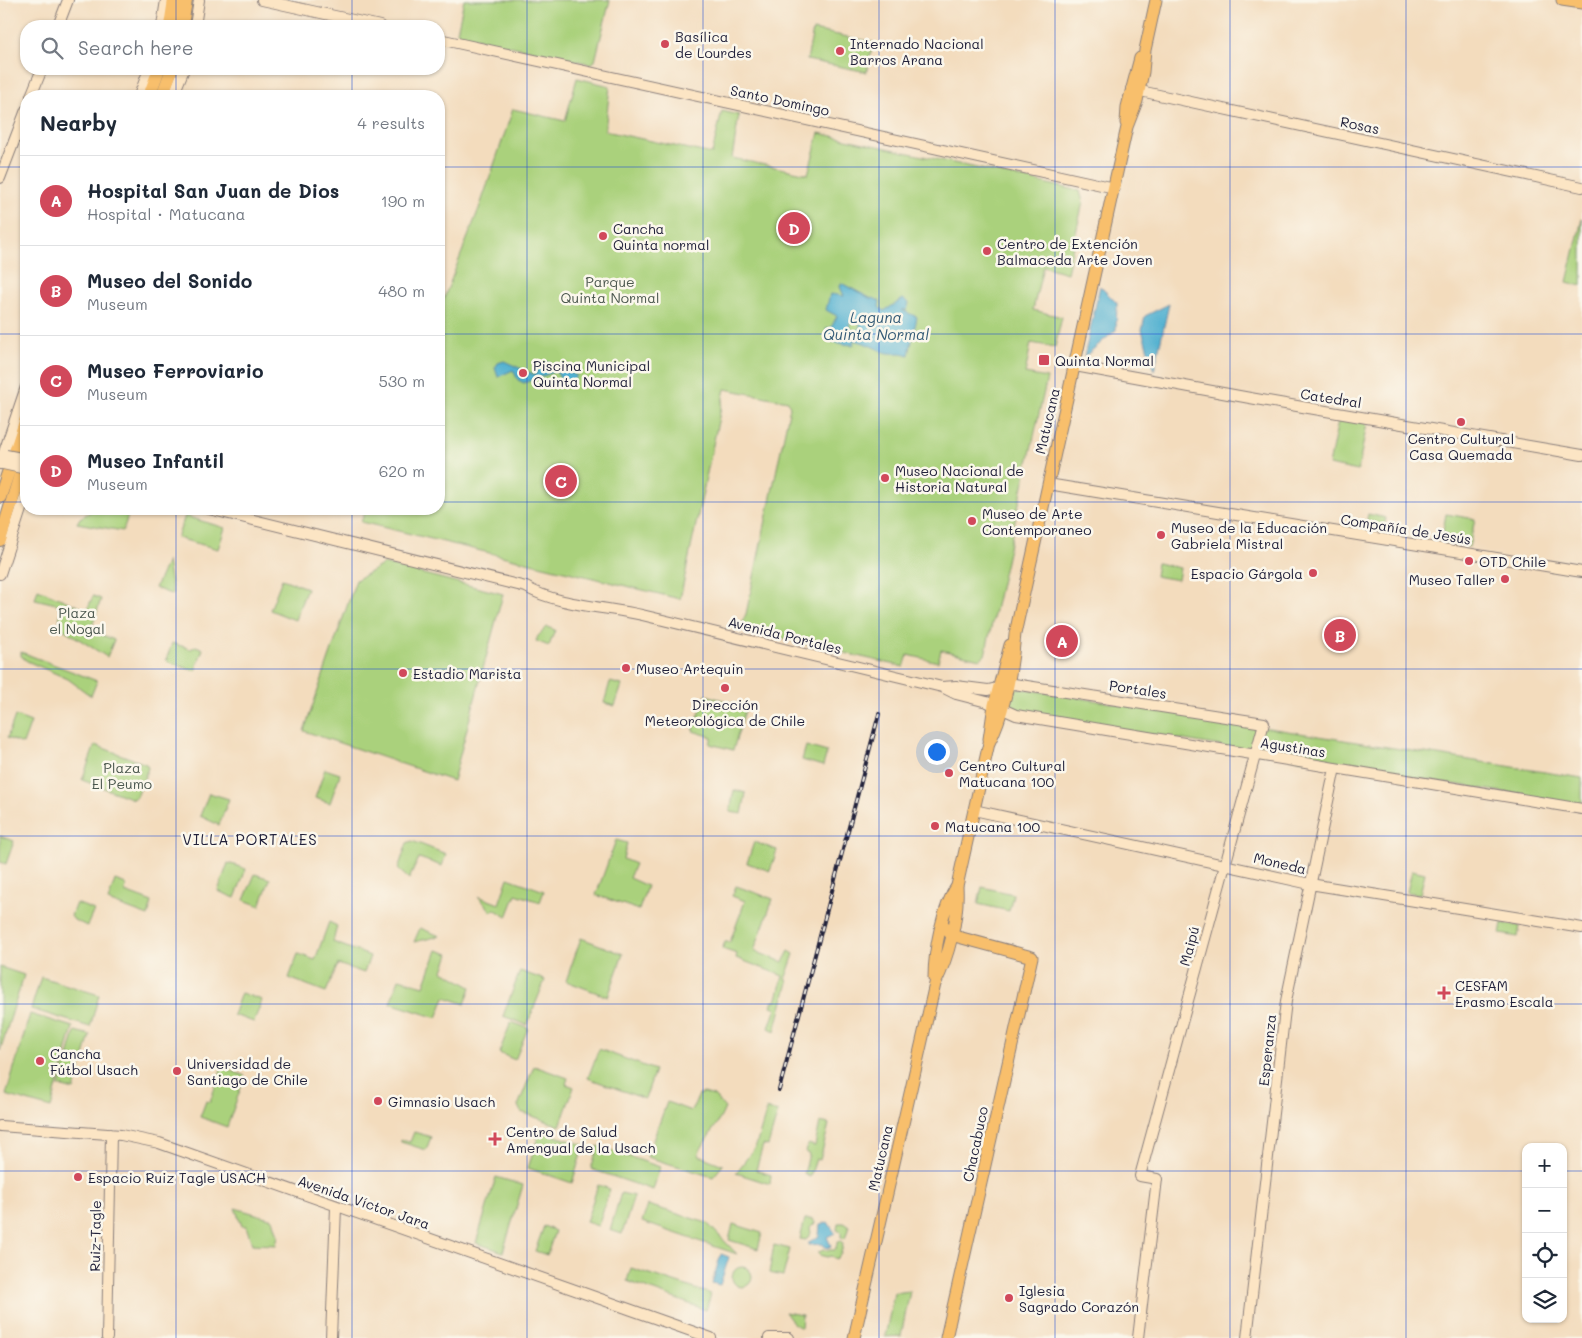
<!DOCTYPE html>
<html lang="en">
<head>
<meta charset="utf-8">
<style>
	:root { --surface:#fff; --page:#f6f6f7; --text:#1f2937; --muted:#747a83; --line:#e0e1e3; --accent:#d1495b }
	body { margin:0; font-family:Mali,sans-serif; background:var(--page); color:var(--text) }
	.controls { position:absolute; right:15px; bottom:15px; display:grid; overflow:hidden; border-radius:10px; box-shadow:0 1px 4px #0004 }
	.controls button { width:45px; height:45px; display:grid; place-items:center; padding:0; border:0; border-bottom:1px solid var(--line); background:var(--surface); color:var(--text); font:25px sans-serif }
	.you { position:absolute; left:936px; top:751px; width:18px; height:18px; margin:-12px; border:4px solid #fff; border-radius:50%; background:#1a73e8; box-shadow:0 0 0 8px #1a73e833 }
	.badge { display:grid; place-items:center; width:32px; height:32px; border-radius:50%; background:var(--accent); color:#fff; font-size:16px; font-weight:700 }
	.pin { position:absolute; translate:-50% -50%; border:2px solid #fff; box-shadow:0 1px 5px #0006 }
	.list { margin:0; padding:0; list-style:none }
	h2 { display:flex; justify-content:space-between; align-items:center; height:65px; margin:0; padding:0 20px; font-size:21px }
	h2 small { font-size:16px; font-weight:400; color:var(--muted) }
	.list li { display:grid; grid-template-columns:32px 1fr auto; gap:15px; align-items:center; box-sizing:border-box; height:90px; padding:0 20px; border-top:1px solid var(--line) }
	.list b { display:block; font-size:19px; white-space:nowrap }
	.list p { margin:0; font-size:16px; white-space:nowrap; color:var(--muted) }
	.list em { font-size:16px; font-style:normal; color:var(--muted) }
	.icon { flex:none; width:28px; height:28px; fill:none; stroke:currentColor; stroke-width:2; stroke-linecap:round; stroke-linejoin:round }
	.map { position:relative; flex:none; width:1582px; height:1338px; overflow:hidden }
	.search { position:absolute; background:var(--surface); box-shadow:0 1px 4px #0004; left:20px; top:20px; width:425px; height:55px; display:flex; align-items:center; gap:12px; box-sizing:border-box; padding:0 18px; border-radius:20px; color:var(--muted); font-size:19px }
	.panel { position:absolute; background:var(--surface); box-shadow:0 1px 4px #0004; left:20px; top:90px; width:425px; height:425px; border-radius:20px }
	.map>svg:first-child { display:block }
</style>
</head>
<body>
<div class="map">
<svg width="1582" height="1338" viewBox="0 0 1582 1338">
	<rect width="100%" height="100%" fill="#fbf7ec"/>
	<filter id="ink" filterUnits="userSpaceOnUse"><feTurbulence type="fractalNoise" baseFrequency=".02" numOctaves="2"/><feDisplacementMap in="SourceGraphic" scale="10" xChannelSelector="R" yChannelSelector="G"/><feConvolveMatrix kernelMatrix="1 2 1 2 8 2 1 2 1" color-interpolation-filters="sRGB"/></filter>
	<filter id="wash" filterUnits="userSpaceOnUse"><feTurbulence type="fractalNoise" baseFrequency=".0096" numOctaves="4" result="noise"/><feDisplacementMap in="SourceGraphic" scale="20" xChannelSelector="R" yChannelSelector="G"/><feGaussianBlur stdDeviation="1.12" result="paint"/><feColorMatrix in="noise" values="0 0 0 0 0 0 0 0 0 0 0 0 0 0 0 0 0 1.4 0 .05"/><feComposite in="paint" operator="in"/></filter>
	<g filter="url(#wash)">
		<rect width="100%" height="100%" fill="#f3dcbd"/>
		<path fill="#aad17b" stroke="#667a5b" d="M464,0H610L595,61L591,64L461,35L457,32Z
			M813,30L873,42L867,72L807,60Z
			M577,78L610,86L605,131L712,154L722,111L739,115L732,158L808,174L819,133L1080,191L1083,202L1067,273L1043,266L1033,310L1062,317L1055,347L1031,343L1025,374L1047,378L985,655L980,659L941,650L938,662L908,655L904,667L739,628L746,614L790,407L788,401L725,389L680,599L361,522L366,509H439V311L480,206L513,109L565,121Z
			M1582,219V286L1567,282Z
			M1342,418L1367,423L1358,471L1329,465L1338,421Z
			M95,509H130L123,531L77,523L80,518Z
			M1368,514L1386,518L1383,532L1365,530Z
			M1446,514L1475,519L1469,547L1441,542Z
			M185,516L225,528L218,549L177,538Z
			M167,561L173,595L155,588Z
			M1157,563L1180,568L1178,580L1155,576Z
			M384,564L503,594L453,781L304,731L356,580Z
			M282,579L307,588L295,620L270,610Z
			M38,589L87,610L93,596L101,599L91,630L114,640L107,657L63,629L59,623L61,610L56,604L35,599Z
			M547,627L555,630L549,646L536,641L538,636Z
			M172,643L191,649L196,646L203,649L195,671L166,661Z
			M21,652L97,681L91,696L68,679L27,661L21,656Z
			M610,682L622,685L615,706L604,703Z
			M1011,687L1582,778V805L1006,711Z
			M706,695L746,707L733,750L710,744L712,737L693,731Z
			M15,716L31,722L23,744L7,738Z
			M95,745L146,764L148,768L137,797L133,799L82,780Z
			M806,746L827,752L823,766L802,760Z
			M325,769L340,774L330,803L315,798Z
			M734,790L746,793L742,814L730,812Z
			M209,793L229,799L219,825L200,816Z
			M0,836L14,841L6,864L0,862Z
			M616,840L627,843L623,859L635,864L629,878L647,886L639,910L596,895Z
			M412,841L446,854L442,866L419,858L409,879L398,869L407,843Z
			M754,842L777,850L770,871L747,863Z
			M228,863L246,869L235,898L218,891Z
			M1412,870L1425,873L1420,894L1407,892Z
			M255,874L270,879L260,906L244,900Z
			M508,878L544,891L540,902L516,894L507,917L494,909L492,912L478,896L499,904Z
			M115,880L126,884L125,892L152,902L148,916L108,901Z
			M736,886L773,899L754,951L783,962L789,951L794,954L786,977L788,982L775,1031L769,1028L776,1008L771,1006L773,1001L776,1002L783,976L736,958L737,954L722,949L725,942H730L745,901L732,896Z
			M982,887L1013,894L1009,911L978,904Z
			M76,903L94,910L87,926L74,920L71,916Z
			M329,922L337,926L333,942L370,956L364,973L338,964L326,992L289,978L298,954L315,960Z
			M1502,923L1520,926L1518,937L1500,934Z
			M420,928L440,936L414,942Z
			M581,938L623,954L608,997L566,981Z
			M437,950L449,954L443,971L471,987L465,1004L445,997L437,1018L390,1003L399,979L424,986Z
			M0,967L24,975L0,1051Z
			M520,971L545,980L527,1025L503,1016Z
			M41,977L99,995L90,1027L31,1009Z
			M241,993L262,1000L254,1022L233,1015Z
			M30,1014L73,1027L51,1108L6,1095Z
			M511,1022L528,1028L515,1060L499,1053Z
			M75,1031L90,1035L83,1060L68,1056Z
			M599,1049L655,1070L645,1099L588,1078Z
			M67,1057L82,1061L74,1090L59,1086Z
			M534,1066L568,1078L566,1084L574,1087L560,1126L521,1112L518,1106Z
			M222,1067L245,1076L227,1127L200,1117L206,1101L210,1102Z
			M704,1093L714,1096L725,1108C718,1126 706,1137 698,1155L723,1165L713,1177L647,1157L667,1102L691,1111L699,1095Z
			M767,1109L778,1112L768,1146L763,1145L756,1170L771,1175L770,1184L736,1173L756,1146Z
			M820,1122L829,1124L820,1160L816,1159L810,1177L804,1174L809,1154L806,1153L808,1144L815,1146Z
			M540,1131L584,1145L572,1183L528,1168Z
			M414,1132L431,1137L426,1150L401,1142V1140L410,1142Z
			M598,1146L660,1167L653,1190L591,1169Z
			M496,1177L523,1185L503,1252L476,1243Z
			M598,1185L610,1189L598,1226L586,1222Z
			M621,1193L634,1196L622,1234L610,1230Z
			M648,1205L707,1223L737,1254L642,1222Z
			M235,1208L273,1219L278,1236L276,1245L252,1244L246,1226H242Z
			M805,1219H813L815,1223L810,1228L811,1233L806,1240L800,1239Z
			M838,1223H844L849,1226L845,1239L841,1237V1232L837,1230Z
			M733,1224L762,1233L758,1249L729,1240Z
			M544,1226L555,1231L547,1255L535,1251Z
			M838,1241H841L843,1244L841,1254L836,1259L831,1256L827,1257L819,1255L818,1253L823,1250H835Z
			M774,1245L790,1249L783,1276L769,1273Z
			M732 1277a10 10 0 1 1 20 0a10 10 0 1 1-20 0Z
			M631,1268L711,1294L706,1310L627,1281Z
			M910,1291L901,1336L885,1337L894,1293Z
			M785,1312L802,1315L801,1328L793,1323Z"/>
		<path fill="#51b0d0" stroke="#3a6986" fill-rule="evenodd" d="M841,283L872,299L873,298L880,301L879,307L884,311L903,299L909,303L907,310H902L917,317L909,355C900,351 892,355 884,352C873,347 864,342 853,340L854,345C847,345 833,342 827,340L826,328H831L837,316L826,310L830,294L844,296L840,287ZM857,320L860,323V328L855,332L852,331L849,324L853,320Z
			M1100,286L1117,303L1116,330L1084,357Z
			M1169,304L1154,371L1142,330L1145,316Z
			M504,361L535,375L540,365L548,362L577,376L569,384L562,382L556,371L524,383L518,380L513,370L498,377L495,368L498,363Z
			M828,1222L835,1233L827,1237L831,1246L827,1248L822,1244L809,1245V1242L819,1236L820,1224Z
			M721,1254L729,1257L720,1285L712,1283Z"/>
	</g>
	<g filter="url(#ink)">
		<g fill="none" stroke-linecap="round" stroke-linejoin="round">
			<defs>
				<path id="secondary" d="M262,0L380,26
					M58,26L68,0
					M162,26L166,0
					M195,26L199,0
					M439,39L1115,188
					M1131,89L1582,187
					M31,96L42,69
					M139,96L149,69
					M173,96L184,69
					M0,178L26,110
					M1075,366L1250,398L1582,455
					M0,464L26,387
					M1048,484L1582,572
					M209,509L526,587C555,605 608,607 642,615L942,687L956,686L988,690L1014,684L1264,723L1140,1176L1157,1179L1138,1338
					M0,574L26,494
					M942,687L956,694L987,702L1016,715L1582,809
					M974,810L1310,884L1582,928
					M0,1126L121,1135L159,1143L711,1338
					M107,1338L111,1134
					M331,1338L336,1207
					M769,1338H789
					M1247,1338L1286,1001L1335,768"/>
				<path id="primary" d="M1562,0L1582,3
					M1126,123L1127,107L1140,58
					M989,739L994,705L1010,645
					M943,924L951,935L1032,957L946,1338
					M934,978C934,951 942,908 957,886
					M854,1338L935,984C949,956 959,917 957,886L989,743C1006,710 1012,670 1015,634L1127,127L1137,101L1143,72L1145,50L1156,0"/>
				<path id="highway" d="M170,26L174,0
					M182,26L186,0
					M149,96L159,69
					M162,96L172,69
					M0,497L26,419
					M0,540L25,459"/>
			</defs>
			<use href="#secondary" stroke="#8a7f7c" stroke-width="12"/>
			<use href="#primary" stroke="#8a7f7c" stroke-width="13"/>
			<use href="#highway" stroke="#8a7f7c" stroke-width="14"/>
			<use href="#secondary" stroke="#fce5c4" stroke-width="10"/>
			<use href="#primary" stroke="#f8bf6c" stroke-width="11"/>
			<use href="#highway" stroke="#f8bf6c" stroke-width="12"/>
			<defs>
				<path id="rail" d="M779,1090L879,714"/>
			</defs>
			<use href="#rail" stroke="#22223b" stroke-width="4"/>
			<use href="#rail" stroke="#fbf7ec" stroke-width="2" stroke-dasharray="5.5" stroke-linecap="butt"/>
			<defs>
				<path id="secondary-bridge" d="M6,455L26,459
					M3,464L26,469"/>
			</defs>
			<use href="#secondary-bridge" stroke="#8a7f7c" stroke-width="12" stroke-linecap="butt"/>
			<use href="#secondary-bridge" stroke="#fce5c4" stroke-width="10"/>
		</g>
	</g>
	<path fill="none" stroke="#1d4ed8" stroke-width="1" stroke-opacity="0.55" d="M176,0V26M352,0V26M527,0V1338M703,0V1338M879,0V1338M1055,0V1338M1230,0V1338M1406,0V1338M176,69V96M352,69V96M0,167H26M439,167H1582M0,334H26M439,334H1582M0,502H26M439,502H1582M176,509V1338M352,509V1338M0,669H1582M0,836H1582M0,1004H1582M0,1171H1526M1563,1171H1582"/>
	<g fill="#d1495b" stroke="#fbf7ec" stroke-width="2">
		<circle cx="665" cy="44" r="5"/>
		<circle cx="840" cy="51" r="5"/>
		<circle cx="603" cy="236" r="5"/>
		<circle cx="987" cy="251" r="5"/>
		<rect x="1038" y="354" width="12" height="12" rx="2.5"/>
		<circle cx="523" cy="373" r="5"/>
		<circle cx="1461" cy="422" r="5"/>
		<circle cx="885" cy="478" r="5"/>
		<circle cx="972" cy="521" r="5"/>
		<circle cx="1161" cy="535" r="5"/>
		<circle cx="1469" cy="561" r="5"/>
		<circle cx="1313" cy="573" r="5"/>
		<circle cx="1505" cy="579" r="5"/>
		<circle cx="626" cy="668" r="5"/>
		<circle cx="403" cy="673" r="5"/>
		<circle cx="725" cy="688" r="5"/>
		<circle cx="949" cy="773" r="5"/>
		<circle cx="935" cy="826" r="5"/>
		<path d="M1441.5 985.5h5v5h5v5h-5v5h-5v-5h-5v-5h5z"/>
		<circle cx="40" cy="1061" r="5"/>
		<circle cx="177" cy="1071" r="5"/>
		<circle cx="378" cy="1101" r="5"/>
		<path d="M492.5 1131.5h5v5h5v5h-5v5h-5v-5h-5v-5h5z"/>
		<circle cx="78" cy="1177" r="5"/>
		<circle cx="1009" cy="1298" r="5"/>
	</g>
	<g text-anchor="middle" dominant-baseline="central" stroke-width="5" stroke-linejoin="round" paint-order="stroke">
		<g font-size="14" fill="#22223b" stroke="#fbf7ec" text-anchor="start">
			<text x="675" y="36">Basílica<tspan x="675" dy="16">de Lourdes</tspan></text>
			<text x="850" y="43">Internado Nacional<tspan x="850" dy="16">Barros Arana</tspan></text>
			<text x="613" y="228">Cancha<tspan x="613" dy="16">Quinta normal</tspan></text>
			<text x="997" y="243">Centro de Extención<tspan x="997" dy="16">Balmaceda Arte Joven</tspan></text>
			<text x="1055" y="360">Quinta Normal</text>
			<text x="533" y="365">Piscina Municipal<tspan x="533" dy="16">Quinta Normal</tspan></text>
			<text x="1461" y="438" text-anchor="middle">Centro Cultural<tspan x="1461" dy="16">Casa Quemada</tspan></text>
			<text x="895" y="470">Museo Nacional de<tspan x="895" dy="16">Historia Natural</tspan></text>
			<text x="982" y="513">Museo de Arte<tspan x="982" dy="16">Contemporaneo</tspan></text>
			<text x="1171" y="527">Museo de la Educación<tspan x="1171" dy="16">Gabriela Mistral</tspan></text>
			<text x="1479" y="561">OTD Chile</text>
			<text x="1303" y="573" text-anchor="end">Espacio Gárgola</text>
			<text x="1495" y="579" text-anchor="end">Museo Taller</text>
			<text x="636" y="668">Museo Artequin</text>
			<text x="413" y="673">Estadio Marista</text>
			<text x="725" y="704" text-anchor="middle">Dirección<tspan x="725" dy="16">Meteorológica de Chile</tspan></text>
			<text x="959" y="765">Centro Cultural<tspan x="959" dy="16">Matucana 100</tspan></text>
			<text x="945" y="826">Matucana 100</text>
			<text x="1455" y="985">CESFAM<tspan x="1455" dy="16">Erasmo Escala</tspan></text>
			<text x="50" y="1053">Cancha<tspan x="50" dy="16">Fútbol Usach</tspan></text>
			<text x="187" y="1063">Universidad de<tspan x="187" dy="16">Santiago de Chile</tspan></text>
			<text x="388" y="1101">Gimnasio Usach</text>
			<text x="506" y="1131">Centro de Salud<tspan x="506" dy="16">Amengual de la Usach</tspan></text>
			<text x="88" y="1177">Espacio Ruiz Tagle USACH</text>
			<text x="1019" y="1290">Iglesia<tspan x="1019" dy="16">Sagrado Corazón</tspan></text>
		</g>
		<g font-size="14" fill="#22223b" stroke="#fbf7ec">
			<text transform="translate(780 100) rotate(12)">Santo Domingo</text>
			<text transform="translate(1360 125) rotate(12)">Rosas</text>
			<text transform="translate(1331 398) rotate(9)">Catedral</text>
			<text transform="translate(1047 421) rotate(-77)">Matucana</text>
			<text transform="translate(1406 529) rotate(9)">Compañía de Jesús</text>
			<text transform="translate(785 635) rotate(14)">Avenida Portales</text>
			<text transform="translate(1138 689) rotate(9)">Portales</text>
			<text transform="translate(1293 747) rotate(9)">Agustinas</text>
			<text transform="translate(1280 863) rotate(13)">Moneda</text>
			<text transform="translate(1189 946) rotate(-75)">Maipú</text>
			<text transform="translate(1267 1050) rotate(-84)">Esperanza</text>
			<text transform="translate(975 1144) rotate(-78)">Chacabuco</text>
			<text transform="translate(880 1158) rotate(-77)">Matucana</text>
			<text transform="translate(364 1202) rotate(19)">Avenida Víctor Jara</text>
			<text transform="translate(95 1236) rotate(-89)">Ruiz-Tagle</text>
		</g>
		<g font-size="14" fill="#4b574e" stroke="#fbf7ec">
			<text x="610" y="281">Parque<tspan x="610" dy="16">Quinta Normal</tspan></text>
			<text x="77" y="612">Plaza<tspan x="77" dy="16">el Nogal</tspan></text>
			<text x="122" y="767">Plaza<tspan x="122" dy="16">El Peumo</tspan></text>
		</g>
		<g font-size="15" font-style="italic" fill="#355b77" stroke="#fbf7ec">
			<text x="876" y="317">Laguna<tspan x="876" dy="17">Quinta Normal</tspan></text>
		</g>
		<g font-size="15" letter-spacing="1" fill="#22223b" stroke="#fbf7ec">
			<text x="250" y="839">VILLA PORTALES</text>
		</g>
	</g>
</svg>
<div class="controls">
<button>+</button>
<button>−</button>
<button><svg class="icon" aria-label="locate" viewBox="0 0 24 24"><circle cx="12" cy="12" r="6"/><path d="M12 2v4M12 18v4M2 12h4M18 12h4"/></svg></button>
<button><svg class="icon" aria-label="layers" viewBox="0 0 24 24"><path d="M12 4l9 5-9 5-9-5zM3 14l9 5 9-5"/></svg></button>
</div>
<div class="you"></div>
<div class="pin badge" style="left:1062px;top:641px">A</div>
<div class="pin badge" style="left:1340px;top:635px">B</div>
<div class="pin badge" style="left:561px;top:481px">C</div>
<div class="pin badge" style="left:794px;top:228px">D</div>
<div class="search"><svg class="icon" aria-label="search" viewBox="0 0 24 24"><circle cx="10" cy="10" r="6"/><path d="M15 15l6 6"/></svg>Search here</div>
<section class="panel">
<h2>Nearby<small>4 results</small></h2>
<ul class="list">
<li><span class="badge">A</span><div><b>Hospital San Juan de Dios</b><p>Hospital · Matucana</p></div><em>190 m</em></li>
<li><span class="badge">B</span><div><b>Museo del Sonido</b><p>Museum</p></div><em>480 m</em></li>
<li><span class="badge">C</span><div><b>Museo Ferroviario</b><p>Museum</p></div><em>530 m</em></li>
<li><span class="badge">D</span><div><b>Museo Infantil</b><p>Museum</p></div><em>620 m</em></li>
</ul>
</section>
</div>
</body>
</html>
